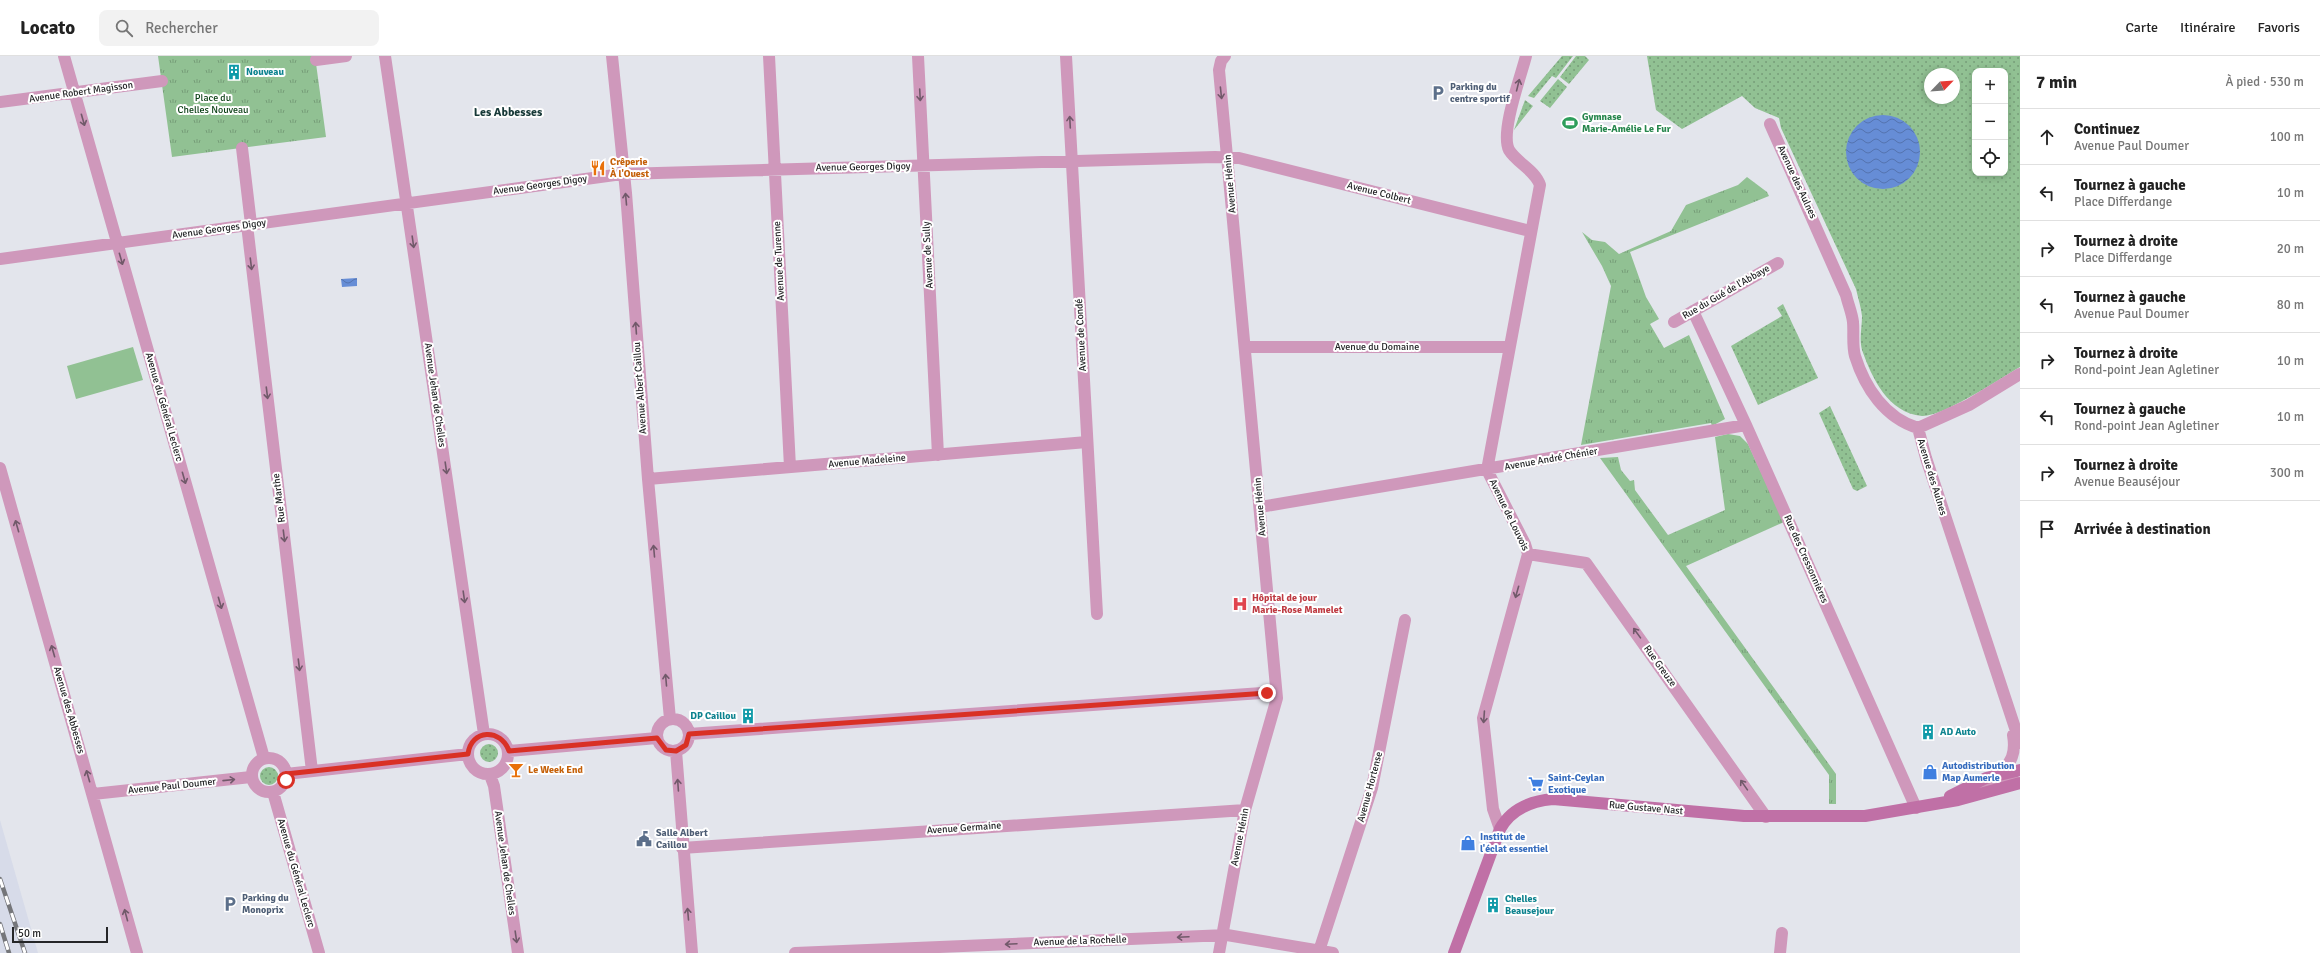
<!DOCTYPE html>
<html lang="fr">
<head>
<meta charset="utf-8">
<style>
	:root { --surface:#fff; --page:#f2f2f2; --text:#222; --muted:#767676; --line:#e0e0e0 }
	body { margin:0; font-family:Signika,sans-serif; background:var(--page); color:var(--text) }
	.controls { position:absolute; right:12px; top:12px; display:grid; overflow:hidden; border-radius:8px; box-shadow:0 2px 6px #0003 }
	.controls button { width:36px; height:36px; display:grid; place-items:center; padding:0; border:0; border-bottom:1px solid var(--line); background:var(--surface); color:var(--text); font:20px sans-serif }
	.compass { position:absolute; left:1924px; top:12px; width:36px; height:36px; border-radius:50%; background:var(--surface); box-shadow:0 2px 6px #0003; rotate:65deg }
	.scale { position:absolute; left:12px; bottom:10px; width:96px; box-sizing:border-box; padding-left:4px; border:2px solid #252628; border-top:0; font-size:11px; line-height:14px; white-space:nowrap; color:#252628; -webkit-text-stroke:3px #fff; paint-order:stroke }
	.stop { position:absolute; width:12px; height:12px; margin:-9px; border:3px solid #d93025; border-radius:50%; background:#fff }
	.stop.end { background:#d93025; border-color:#fff; box-shadow:0 1px 4px #0008 }
	.list { margin:0; padding:0; list-style:none }
	h2 { display:flex; justify-content:space-between; align-items:center; height:52px; margin:0; padding:0 16px; font-size:17px }
	h2 small { font-size:13px; font-weight:400; color:var(--muted) }
	.list li { display:grid; grid-template-columns:26px 1fr auto; gap:12px; align-items:center; box-sizing:border-box; height:56px; padding:0 16px; border-top:1px solid var(--line) }
	.list b { display:block; font-size:15px; white-space:nowrap }
	.list p { margin:0; font-size:13px; white-space:nowrap; color:var(--muted) }
	.list em { font-size:13px; font-style:normal; color:var(--muted) }
	.icon { flex:none; width:22px; height:22px; fill:none; stroke:currentColor; stroke-width:2; stroke-linecap:round; stroke-linejoin:round }
	.map { position:relative; flex:none; width:2020px; height:897px; overflow:hidden }
	header { display:flex; align-items:center; gap:24px; box-sizing:border-box; height:56px; padding:0 20px; background:var(--surface); border-bottom:1px solid var(--line) }
	header strong { font-size:19px }
	nav { display:flex; gap:22px; margin-inline-start:auto; font-size:14px }
	.search { width:280px; height:36px; background:var(--page); display:flex; align-items:center; gap:10px; box-sizing:border-box; padding:0 14px; border-radius:8px; color:var(--muted); font-size:15px }
	main { display:flex }
	aside { flex:1; background:var(--surface) }
	.map>svg:first-child { display:block }
</style>
</head>
<body>
<header>
<strong>Locato</strong>
<div class="search"><svg class="icon" aria-label="search" viewBox="0 0 24 24"><circle cx="10" cy="10" r="6"/><path d="M15 15l6 6"/></svg>Rechercher</div>
<nav><a>Carte</a><a>Itinéraire</a><a>Favoris</a></nav>
</header>
<main>
<div class="map">
<svg width="2020" height="897" viewBox="0 0 2020 897">
	<defs>
		<pattern id="grass-dots" width="8" height="8" patternUnits="userSpaceOnUse"><rect width="8" height="8" fill="#91c193"/><path d="M2 2h.1M6 6h.1" fill="none" stroke="#769d78" stroke-width="1.8" stroke-linecap="round"/></pattern>
		<pattern id="park-tufts" width="24" height="20" patternUnits="userSpaceOnUse"><rect width="24" height="20" fill="#91c193"/><path d="M3 7l-1-3M5 7V3M7 7l1-3M15 17l-1-3M17 17v-4M19 17l1-3" fill="none" stroke="#769d78"/></pattern>
		<pattern id="water-waves" width="16" height="10" patternUnits="userSpaceOnUse"><rect width="16" height="10" fill="#668dd6"/><path d="M0 5q4-4 8 0t8 0" fill="none" stroke="#5473ae"/></pattern>
	</defs>
	<rect width="100%" height="100%" fill="#e3e5ec"/>
	<path fill="#d7dbe9" d="M0,764L38,897H0Z"/>
	<path fill="url(#grass-dots)" fill-rule="evenodd" d="M1562,0H1573L1556,22L1552,20L1534,42L1528,40Z
		M1576,0H1585L1589,4L1569,28L1560,21Z
		M1647,0H2020V311C2001,322 1943,361 1922,360C1888,357 1872,322 1862,294C1859,282 1862,272 1862,260C1861,251 1858,242 1856,233L1781,72L1779,62L1755,52L1742,40L1682,73L1656,54ZM1975,15H2005V117H1975ZM1930,18H1954V42H1930Z
		M1558,23L1567,31L1550,52L1540,45Z
		M1525,44L1533,50L1514,74Z
		M1783,248L1818,322L1758,349L1731,290L1782,260L1777,252Z
		M1830,350L1867,430L1857,435L1853,433L1819,357Z
		M480 697a9 9 0 1 1 18 0a9 9 0 1 1-18 0Z
		M260 720a9 9 0 1 1 18 0a9 9 0 1 1-18 0Z"/>
	<path fill="url(#park-tufts)" d="M158,0H315L326,81L172,101Z
		M1747,121L1767,136L1769,140L1630,196L1646,241L1659,263L1650,268L1664,292L1689,279L1725,363L1712,370L1711,367L1581,389L1611,230L1602,210L1582,176L1592,184L1605,186L1619,198L1671,175L1686,149L1738,129Z
		M1728,378L1740,380L1748,388L1784,466L1686,510L1836,718V748H1829V719L1600,402L1618,401L1621,414L1630,425L1634,424L1635,434L1668,479L1725,454L1715,381Z"/>
	<path fill="#91c193" d="M133,291L143,324L76,343L67,310Z"/>
	<path fill="url(#water-waves)" d="M1846 96a37 37 0 1 1 74 0a37 37 0 1 1-74 0Z
		M357,222V230L342,231L341,223Z"/>
	<g fill="none" stroke-linecap="round" stroke-linejoin="round">
		<path stroke="#cf98bb" stroke-width="12" d="M64,0L264,702
			M385,0L484,678
			M612,0L626,137L648,423L670,663
			M769,0L790,411
			M918,0L938,399
			M1066,0L1097,558
			M316,4L346,0
			M0,46L162,25
			M1770,68L1846,239C1848,248 1852,257 1853,266C1854,277 1852,289 1855,300C1865,332 1885,362 1918,372
			M242,92L251,168
			M247,169L312,715
			M0,203L622,118L1215,101L1239,102L1530,175
			M1693,255L1746,369L1916,752
			M1674,266L1778,207
			M1245,291H1509
			M1918,372L1926,402L2020,687
			M1918,372L1969,349L2020,318
			M0,412L137,897
			M648,423L1087,386
			M1260,451L1746,369
			M1528,498L1586,507L1766,761
			M657 679a16 16 0 1 1 32 0a16 16 0 1 1-32 0Z
			M468 698a20 20 0 1 1 40 0a20 20 0 1 1-40 0Z
			M689,678L1276,636
			M509,695L657,682
			M676,695L692,897
			M252 719a17 17 0 1 1 34 0a17 17 0 1 1-34 0Z
			M286,718L468,698
			M1998,718C2012,707 2016,697 2013,679
			M490,719L494,730L518,897
			M273,736L319,897
			M1975,736L1990,729L2013,723
			M93,738L251,721
			M1500,773L1493,753L1483,662L1528,498L1525,488L1487,414L1540,129C1535,114 1517,107 1509,94C1500,76 1521,20 1526,0
			M682,792L1245,754
			M1319,895L1372,732L1405,564
			M795,897L1227,879L1333,897
			M1219,897L1245,754L1277,642L1219,14L1221,5L1225,0
			M1780,897L1782,877"/>
		<path stroke="#c070a6" stroke-width="12" d="M1950,740L1986,722L2020,714
			M1454,897L1500,773C1511,753 1531,745 1553,743L1744,760H1865L1958,744L2020,727"/>
		<defs>
			<path id="rail" d="M0,823L25,897
				M0,868L9,897"/>
		</defs>
		<use href="#rail" stroke="#75767a" stroke-width="4.5"/>
		<use href="#rail" stroke="#fff" stroke-width="3" stroke-dasharray="9" stroke-linecap="butt"/>
	</g>
	<defs><path id="oneway-shaft" d="M-6 0H5M1.5-3L5.5 0L1.5 3" fill="none" stroke-width="1.6" stroke-linecap="round" stroke-linejoin="round"/></defs>
	<g stroke="#71596a">
		<use href="#oneway-shaft" transform="translate(1518 29) rotate(-76)"/>
		<use href="#oneway-shaft" transform="translate(1221 37) rotate(84)"/>
		<use href="#oneway-shaft" transform="translate(920 39) rotate(87)"/>
		<use href="#oneway-shaft" transform="translate(83 64) rotate(74)"/>
		<use href="#oneway-shaft" transform="translate(1070 66) rotate(-93)"/>
		<use href="#oneway-shaft" transform="translate(626 143) rotate(-95)"/>
		<use href="#oneway-shaft" transform="translate(413 186) rotate(82)"/>
		<use href="#oneway-shaft" transform="translate(121 203) rotate(74)"/>
		<use href="#oneway-shaft" transform="translate(251 208) rotate(83)"/>
		<use href="#oneway-shaft" transform="translate(636 272) rotate(-94)"/>
		<use href="#oneway-shaft" transform="translate(267 337) rotate(83)"/>
		<use href="#oneway-shaft" transform="translate(446 412) rotate(82)"/>
		<use href="#oneway-shaft" transform="translate(184 422) rotate(74)"/>
		<use href="#oneway-shaft" transform="translate(17 470) rotate(-106)"/>
		<use href="#oneway-shaft" transform="translate(284 480) rotate(83)"/>
		<use href="#oneway-shaft" transform="translate(654 495) rotate(-95)"/>
		<use href="#oneway-shaft" transform="translate(1517 536) rotate(106)"/>
		<use href="#oneway-shaft" transform="translate(464 541) rotate(82)"/>
		<use href="#oneway-shaft" transform="translate(220 547) rotate(74)"/>
		<use href="#oneway-shaft" transform="translate(1637 577) rotate(-126)"/>
		<use href="#oneway-shaft" transform="translate(53 595) rotate(-106)"/>
		<use href="#oneway-shaft" transform="translate(299 609) rotate(83)"/>
		<use href="#oneway-shaft" transform="translate(666 624) rotate(-95)"/>
		<use href="#oneway-shaft" transform="translate(1484 661) rotate(94)"/>
		<use href="#oneway-shaft" transform="translate(88 720) rotate(-106)"/>
		<use href="#oneway-shaft" transform="translate(229 724) rotate(-6)"/>
		<use href="#oneway-shaft" transform="translate(678 729) rotate(-94)"/>
		<use href="#oneway-shaft" transform="translate(1744 729) rotate(-125)"/>
		<use href="#oneway-shaft" transform="translate(688 858) rotate(-95)"/>
		<use href="#oneway-shaft" transform="translate(126 859) rotate(-105)"/>
		<use href="#oneway-shaft" transform="translate(516 881) rotate(82)"/>
		<use href="#oneway-shaft" transform="translate(1183 881) rotate(177)"/>
		<use href="#oneway-shaft" transform="translate(1011 888) rotate(177)"/>
	</g>
	<g fill="none" stroke-linecap="round" stroke-linejoin="round">
		<path stroke="#d93025" stroke-width="5" d="M286,724V718L468,698C471,673 501,672 509,695L657,682L666,694L676,695L686,689L689,678L1267,637"/>
	</g>
	<defs>
		<symbol id="building-bare" viewBox="-9 -9 18 18"><path d="M-4-6H4V6H1V3H-1V6H-4ZM-2.5-4.3h1.7v1.8h-1.7ZM.8-4.3h1.7v1.8H.8ZM-2.5-1h1.7V.8h-1.7ZM.8-1h1.7V.8H.8Z" fill="#0f9aa8" stroke="#fff" stroke-width="2.5" paint-order="stroke"/></symbol>
		<symbol id="parking-bare" viewBox="-9 -9 18 18"><path d="M-3.5-5.5H1a3.5 3.5 0 0 1 0 7H-1V5.5H-3.5ZM-1-3.4V-.6H.8a1.4 1.4 0 0 0 0-2.8Z" fill="#5c6f8a" stroke="#fff" stroke-width="2.5" paint-order="stroke"/></symbol>
		<symbol id="stadium-bare" viewBox="-9 -9 18 18"><path d="M0-5a6.5 5 0 1 0 0 10a6.5 5 0 1 0 0-10ZM-3.5-1.8h7v3.6h-7Z" fill="#2e9e5b" stroke="#fff" stroke-width="2.5" paint-order="stroke"/></symbol>
		<symbol id="restaurant-bare" viewBox="-9 -9 18 18"><path d="M-5-6h1v4h1v-4h1v4h1v-4h1v5L-1.5 .5V6h-2V.5L-5-1ZM5-6V6H3V1.5H1.5Q1.5-4 5-6Z" fill="#e8710a" stroke="#fff" stroke-width="2.5" paint-order="stroke"/></symbol>
		<symbol id="hospital-bare" viewBox="-9 -9 18 18"><path d="M-5-5h3v3.5h4V-5h3V5h-3V1.5h-4V5h-3Z" fill="#e0444e" stroke="#fff" stroke-width="2.5" paint-order="stroke"/></symbol>
		<symbol id="bar-bare" viewBox="-9 -9 18 18"><path d="M-6-5H6L.8 .8V4.5H3.5V6h-7V4.5H-.8V.8Z" fill="#e8710a" stroke="#fff" stroke-width="2.5" paint-order="stroke"/></symbol>
		<symbol id="shop-bare" viewBox="-9 -9 18 18"><path d="M-5-2.5h2.3a2.7 3.5 0 0 1 5.4 0H5L5.5 6h-11ZM-1.5-2.5h3a1.5 2.3 0 0 0-3 0Z" fill="#3f7fe0" stroke="#fff" stroke-width="2.5" paint-order="stroke"/></symbol>
		<symbol id="supermarket-bare" viewBox="-9 -9 18 18"><path d="M-6-5.5h2.5l.6 2H6L4.5 2H-2.5L-4.4-4H-6ZM-1.5 3.2a1.3 1.3 0 1 0 .1 0ZM3 3.2a1.3 1.3 0 1 0 .1 0Z" fill="#3f7fe0" stroke="#fff" stroke-width="2.5" paint-order="stroke"/></symbol>
		<symbol id="civic-bare" viewBox="-9 -9 18 18"><path d="M-.6-6.5H3V-4.5H.6V-3L4-1V1h2V6H-6V1h2V-1L-.6-3ZM-1.2 2.5V6h2.4V2.5Z" fill="#5c6f8a" stroke="#fff" stroke-width="2.5" paint-order="stroke"/></symbol>
	</defs>
	<g fill-rule="evenodd">
		<use href="#building-bare" x="223" y="5" width="22" height="22"/>
		<use href="#parking-bare" x="1427" y="26" width="22" height="22"/>
		<use href="#stadium-bare" x="1559" y="56" width="22" height="22"/>
		<use href="#restaurant-bare" x="587" y="101" width="22" height="22"/>
		<use href="#hospital-bare" x="1229" y="537" width="22" height="22"/>
		<use href="#building-bare" x="737" y="649" width="22" height="22"/>
		<use href="#building-bare" x="1917" y="665" width="22" height="22"/>
		<use href="#bar-bare" x="505" y="703" width="22" height="22"/>
		<use href="#shop-bare" x="1919" y="705" width="22" height="22"/>
		<use href="#supermarket-bare" x="1525" y="717" width="22" height="22"/>
		<use href="#civic-bare" x="633" y="772" width="22" height="22"/>
		<use href="#shop-bare" x="1457" y="776" width="22" height="22"/>
		<use href="#parking-bare" x="219" y="837" width="22" height="22"/>
		<use href="#building-bare" x="1482" y="838" width="22" height="22"/>
	</g>
	<g text-anchor="middle" dominant-baseline="central" stroke-width="4" stroke-linejoin="round" paint-order="stroke">
		<g font-size="10" font-weight="bold" fill="#0d838f" stroke="#fff" text-anchor="start">
			<text x="246" y="16">Nouveau</text>
			<text x="736" y="660" text-anchor="end">DP Caillou</text>
			<text x="1940" y="676">AD Auto</text>
			<text x="1505" y="843">Chelles<tspan x="1505" dy="12">Beausejour</tspan></text>
		</g>
		<g font-size="10" font-weight="bold" fill="#4e5e75" stroke="#fff" text-anchor="start">
			<text x="1450" y="31">Parking du<tspan x="1450" dy="12">centre sportif</tspan></text>
			<text x="656" y="777">Salle Albert<tspan x="656" dy="12">Caillou</tspan></text>
			<text x="242" y="842">Parking du<tspan x="242" dy="12">Monoprix</tspan></text>
		</g>
		<g font-size="10" fill="#252628" stroke="#fff">
			<text transform="translate(81 36) rotate(-8)">Avenue Robert Magisson</text>
			<text transform="translate(863 111) rotate(-1)">Avenue Georges Digoy</text>
			<text transform="translate(1797 126) rotate(65)">Avenue des Aulnes</text>
			<text transform="translate(1230 128) rotate(-95)">Avenue Hénin</text>
			<text transform="translate(540 129) rotate(-8)">Avenue Georges Digoy</text>
			<text transform="translate(1379 137) rotate(14)">Avenue Colbert</text>
			<text transform="translate(219 173) rotate(-8)">Avenue Georges Digoy</text>
			<text transform="translate(928 199) rotate(-93)">Avenue de Sully</text>
			<text transform="translate(779 205) rotate(-93)">Avenue de Turenne</text>
			<text transform="translate(1726 236) rotate(-30)">Rue du Gué de l'Abbaye</text>
			<text transform="translate(1081 279) rotate(-93)">Avenue de Condé</text>
			<text x="1377" y="291">Avenue du Domaine</text>
			<text transform="translate(640 332) rotate(-94)">Avenue Albert Caillou</text>
			<text transform="translate(435 339) rotate(82)">Avenue Jehan de Chelles</text>
			<text transform="translate(164 351) rotate(74)">Avenue du Général Leclerc</text>
			<text transform="translate(1551 403) rotate(-10)">Avenue André Chénier</text>
			<text transform="translate(867 405) rotate(-5)">Avenue Madeleine</text>
			<text transform="translate(1932 421) rotate(73)">Avenue des Aulnes</text>
			<text transform="translate(279 442) rotate(-97)">Rue Marthe</text>
			<text transform="translate(1260 451) rotate(-95)">Avenue Hénin</text>
			<text transform="translate(1509 459) rotate(64)">Avenue de Louvois</text>
			<text transform="translate(1806 503) rotate(66)">Rue des Cressonnières</text>
			<text transform="translate(1660 610) rotate(54)">Rue Greuze</text>
			<text transform="translate(69 654) rotate(74)">Avenue des Abbesses</text>
			<text transform="translate(172 730) rotate(-6)">Avenue Paul Doumer</text>
			<text transform="translate(1370 731) rotate(-75)">Avenue Hortense</text>
			<text transform="translate(1646 752) rotate(5)">Rue Gustave Nast</text>
			<text transform="translate(964 772) rotate(-4)">Avenue Germaine</text>
			<text transform="translate(1240 781) rotate(-79)">Avenue Hénin</text>
			<text transform="translate(505 807) rotate(82)">Avenue Jehan de Chelles</text>
			<text transform="translate(296 817) rotate(74)">Avenue du Général Leclerc</text>
			<text transform="translate(1080 885) rotate(-2)">Avenue de la Rochelle</text>
		</g>
		<g font-size="10" fill="#083d12" stroke="#fff">
			<text x="213" y="42">Place du<tspan x="213" dy="12">Chelles Nouveau</tspan></text>
		</g>
		<g font-size="10" font-weight="bold" fill="#27864d" stroke="#fff" text-anchor="start">
			<text x="1582" y="61">Gymnase<tspan x="1582" dy="12">Marie-Amélie Le Fur</tspan></text>
		</g>
		<g font-size="10" font-weight="bold" fill="#c56008" stroke="#fff" text-anchor="start">
			<text x="610" y="106">Crêperie<tspan x="610" dy="12">À l'Ouest</tspan></text>
			<text x="528" y="714">Le Week End</text>
		</g>
		<g font-size="10" font-weight="bold" fill="#be3a42" stroke="#fff" text-anchor="start">
			<text x="1252" y="542">Hôpital de jour<tspan x="1252" dy="12">Marie-Rose Mamelet</tspan></text>
		</g>
		<g font-size="10" font-weight="bold" fill="#366cbe" stroke="#fff" text-anchor="start">
			<text x="1942" y="710">Autodistribution<tspan x="1942" dy="12">Map Aumerle</tspan></text>
			<text x="1548" y="722">Saint-Ceylan<tspan x="1548" dy="12">Exotique</tspan></text>
			<text x="1480" y="781">Institut de<tspan x="1480" dy="12">l'éclat essentiel</tspan></text>
		</g>
		<g font-size="12" font-weight="bold" fill="#173938" stroke="#fff">
			<text x="508" y="56">Les Abbesses</text>
		</g>
	</g>
</svg>
<div class="controls">
<button>+</button>
<button>−</button>
<button><svg class="icon" aria-label="locate" viewBox="0 0 24 24"><circle cx="12" cy="12" r="6"/><path d="M12 2v4M12 18v4M2 12h4M18 12h4"/></svg></button>
</div>
<svg class="compass" viewBox="-18 -18 36 36"><path d="M0-13l5 13h-10z" fill="#e53935"/><path d="M0 13l5-13h-10z" fill="#767676"/></svg>
<div class="scale">50 m</div>
<div class="stop" style="left:286px;top:724px"></div>
<div class="stop end" style="left:1267px;top:637px"></div>
</div>
<aside>
<h2>7 min<small>À pied · 530 m</small></h2>
<ul class="list">
<li><svg class="icon" aria-label="ahead" viewBox="0 0 24 24"><path d="M12 20V5M6 11l6-6 6 6"/></svg><div><b>Continuez</b><p>Avenue Paul Doumer</p></div><em>100 m</em></li>
<li><svg class="icon" aria-label="left" viewBox="0 0 24 24"><path d="M17 20v-9H6M10 6l-5 5 5 5"/></svg><div><b>Tournez à gauche</b><p>Place Differdange</p></div><em>10 m</em></li>
<li><svg class="icon" aria-label="right" viewBox="0 0 24 24"><path d="M7 20v-9h11M14 6l5 5-5 5"/></svg><div><b>Tournez à droite</b><p>Place Differdange</p></div><em>20 m</em></li>
<li><svg class="icon" aria-label="left" viewBox="0 0 24 24"><path d="M17 20v-9H6M10 6l-5 5 5 5"/></svg><div><b>Tournez à gauche</b><p>Avenue Paul Doumer</p></div><em>80 m</em></li>
<li><svg class="icon" aria-label="right" viewBox="0 0 24 24"><path d="M7 20v-9h11M14 6l5 5-5 5"/></svg><div><b>Tournez à droite</b><p>Rond-point Jean Agletiner</p></div><em>10 m</em></li>
<li><svg class="icon" aria-label="left" viewBox="0 0 24 24"><path d="M17 20v-9H6M10 6l-5 5 5 5"/></svg><div><b>Tournez à gauche</b><p>Rond-point Jean Agletiner</p></div><em>10 m</em></li>
<li><svg class="icon" aria-label="right" viewBox="0 0 24 24"><path d="M7 20v-9h11M14 6l5 5-5 5"/></svg><div><b>Tournez à droite</b><p>Avenue Beauséjour</p></div><em>300 m</em></li>
<li><svg class="icon" aria-label="arrive" viewBox="0 0 24 24"><path d="M6 21V4h12l-3 4 3 4H6"/></svg><div><b>Arrivée à destination</b></div></li>
</ul>
</aside>
</main>
</body>
</html>
